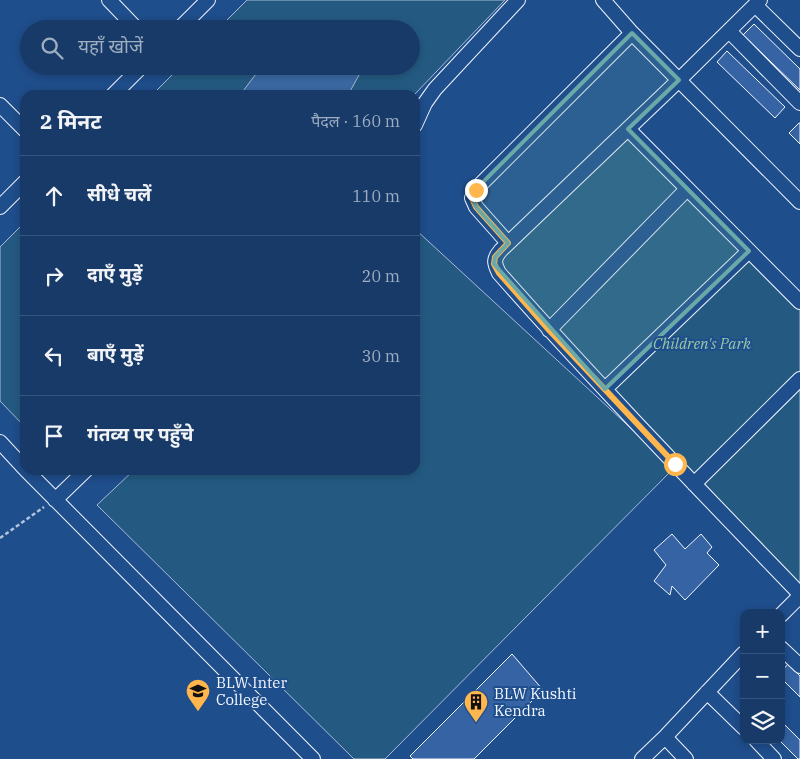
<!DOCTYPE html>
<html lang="hi">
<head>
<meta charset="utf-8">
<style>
	:root { --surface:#173a69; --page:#244571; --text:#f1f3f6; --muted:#9eadc0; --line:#36547d }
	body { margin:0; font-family:"IBM Plex Serif","Noto Sans Devanagari",serif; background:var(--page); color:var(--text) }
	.controls { position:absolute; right:15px; bottom:15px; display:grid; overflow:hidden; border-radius:10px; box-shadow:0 2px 8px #0003 }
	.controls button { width:45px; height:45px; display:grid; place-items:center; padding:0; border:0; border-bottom:1px solid var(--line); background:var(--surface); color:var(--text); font:25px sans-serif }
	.stop { position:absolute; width:15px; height:15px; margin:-11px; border:4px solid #ffb74d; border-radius:50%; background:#fff }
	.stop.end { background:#ffb74d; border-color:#fff; box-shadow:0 1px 5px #0008 }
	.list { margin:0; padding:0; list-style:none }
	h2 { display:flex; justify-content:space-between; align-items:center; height:65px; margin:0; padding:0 20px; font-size:21px }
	h2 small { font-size:16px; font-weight:400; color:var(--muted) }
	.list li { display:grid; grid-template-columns:32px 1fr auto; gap:15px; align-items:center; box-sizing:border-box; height:80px; padding:0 20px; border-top:1px solid var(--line) }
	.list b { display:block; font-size:19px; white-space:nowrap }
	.list em { font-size:16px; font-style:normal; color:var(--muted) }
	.icon { flex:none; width:28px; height:28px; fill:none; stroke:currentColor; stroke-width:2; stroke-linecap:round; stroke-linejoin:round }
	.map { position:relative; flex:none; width:800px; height:759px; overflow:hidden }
	.search { position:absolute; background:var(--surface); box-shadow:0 2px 8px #0003; left:20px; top:20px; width:400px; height:55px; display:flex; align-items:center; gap:12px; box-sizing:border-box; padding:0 18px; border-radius:28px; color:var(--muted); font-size:19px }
	.panel { position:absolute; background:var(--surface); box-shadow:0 2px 8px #0003; left:20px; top:90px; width:400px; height:385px; border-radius:15px }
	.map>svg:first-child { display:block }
</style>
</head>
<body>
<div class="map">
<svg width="800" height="759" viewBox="0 0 800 759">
	<rect width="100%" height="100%" fill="#1f4e8c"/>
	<path fill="#245a82" stroke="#a8bbd7" d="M247,0H505L414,95H152L181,66H411V29H218Z
		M628,129L800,302V593L494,264Z
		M25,222V427L0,401V247Z
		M415,229L674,468L385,759H354L97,505L134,470H415Z"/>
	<path fill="#3b69a3" stroke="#a8bbd7" d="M262,66H364L348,95H240Z"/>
	<path fill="#3563a3" stroke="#f2f6ff" d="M754,24L800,69V90L743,35Z
		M727,51L785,107L775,118L717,62Z
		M799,123H800V144L789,133Z
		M672,534L685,549L701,534L712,547L707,553L719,565L685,600L672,586L670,595L654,581L666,565L654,550Z
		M512,654L543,690L474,759H413L410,756Z
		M788,664L800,676V697L781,678V672Z
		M781,721L800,740V759H798L779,740H781Z"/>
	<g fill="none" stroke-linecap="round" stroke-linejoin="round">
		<defs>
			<path id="street" d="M109,0L137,29
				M603,0L632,33L800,202
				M760,0L679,80L501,250C493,259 494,263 499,273C596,383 698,488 800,594
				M755,5L800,49
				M179,29L208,0
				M729,31L800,103
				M113,95L142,66
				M0,105L25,130
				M415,125L425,103L435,89L518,0
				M628,129L800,302
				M0,207L25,182
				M508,243L476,207L472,198L475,190L632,33
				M549,330L687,189
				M605,389L749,251
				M0,442L25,469
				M26,470L313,759
				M694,484L800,379
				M55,500L86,470
				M781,615L800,596
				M781,648L800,666
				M707,692L744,728
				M665,737L686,759
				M756,740L774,759
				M642,759L665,737L744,653"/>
		</defs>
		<use href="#street" stroke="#f2f6ff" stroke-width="16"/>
		<path stroke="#b3c4dc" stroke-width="2.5" stroke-dasharray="4 2.5" stroke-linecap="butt" d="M0,538L44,507"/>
		<use href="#street" stroke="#1f4e8c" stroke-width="14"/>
	</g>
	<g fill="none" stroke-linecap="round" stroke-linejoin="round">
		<path stroke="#ffb74d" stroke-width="6" d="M476,190L472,198L476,207L508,243L495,257L494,264L499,273L549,330L675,464"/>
	</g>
	<path fill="#6aa9a8" fill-opacity="0.2" stroke="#6aa9a8" stroke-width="4" stroke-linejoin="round" d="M632,33L679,80L628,129L749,251L605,389L494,264L495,257L508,243L476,207L472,198L475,190Z"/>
	<defs>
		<symbol id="university-pin" viewBox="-11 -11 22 30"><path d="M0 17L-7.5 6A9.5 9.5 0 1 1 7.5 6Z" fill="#ffb74d" stroke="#1f4e8c"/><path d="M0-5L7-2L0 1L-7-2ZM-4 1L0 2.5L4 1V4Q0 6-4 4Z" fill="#111"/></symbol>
		<symbol id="building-pin" viewBox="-11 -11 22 30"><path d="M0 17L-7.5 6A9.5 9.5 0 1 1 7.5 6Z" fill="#ffb74d" stroke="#1f4e8c"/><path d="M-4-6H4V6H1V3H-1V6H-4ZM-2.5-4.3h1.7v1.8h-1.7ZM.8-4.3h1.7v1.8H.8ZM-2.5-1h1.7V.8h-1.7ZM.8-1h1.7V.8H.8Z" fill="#111"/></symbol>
	</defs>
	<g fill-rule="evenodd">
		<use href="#university-pin" x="184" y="677" width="28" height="38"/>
		<use href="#building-pin" x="462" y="688" width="28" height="38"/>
	</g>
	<g text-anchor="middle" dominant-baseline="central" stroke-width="4" stroke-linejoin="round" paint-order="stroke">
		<g font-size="15" font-style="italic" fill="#97c8a6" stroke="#1f4e8c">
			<text x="702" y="343">Children's Park</text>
		</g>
		<g font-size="15" fill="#f2f6ff" stroke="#1f4e8c" text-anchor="start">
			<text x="216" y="682">BLW Inter<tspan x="216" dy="17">College</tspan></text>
			<text x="494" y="693">BLW Kushti<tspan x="494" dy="17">Kendra</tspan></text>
		</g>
	</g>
</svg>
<div class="controls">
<button>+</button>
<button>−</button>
<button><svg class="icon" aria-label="layers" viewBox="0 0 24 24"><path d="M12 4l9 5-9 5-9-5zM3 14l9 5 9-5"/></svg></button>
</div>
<div class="stop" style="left:675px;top:464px"></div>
<div class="stop end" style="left:476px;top:190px"></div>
<div class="search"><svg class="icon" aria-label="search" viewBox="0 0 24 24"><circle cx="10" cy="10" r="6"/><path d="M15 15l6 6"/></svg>यहाँ खोजें</div>
<section class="panel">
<h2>2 मिनट<small>पैदल · 160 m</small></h2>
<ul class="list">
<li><svg class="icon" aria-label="ahead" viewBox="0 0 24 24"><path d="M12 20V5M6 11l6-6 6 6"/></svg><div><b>सीधे चलें</b></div><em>110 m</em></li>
<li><svg class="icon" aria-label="right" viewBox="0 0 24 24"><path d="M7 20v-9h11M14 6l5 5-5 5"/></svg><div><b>दाएँ मुड़ें</b></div><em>20 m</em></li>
<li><svg class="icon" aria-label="left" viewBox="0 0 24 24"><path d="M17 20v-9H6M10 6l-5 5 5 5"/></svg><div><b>बाएँ मुड़ें</b></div><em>30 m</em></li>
<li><svg class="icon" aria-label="arrive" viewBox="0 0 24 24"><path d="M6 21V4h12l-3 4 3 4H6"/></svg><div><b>गंतव्य पर पहुँचे</b></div></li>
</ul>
</section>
</div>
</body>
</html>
